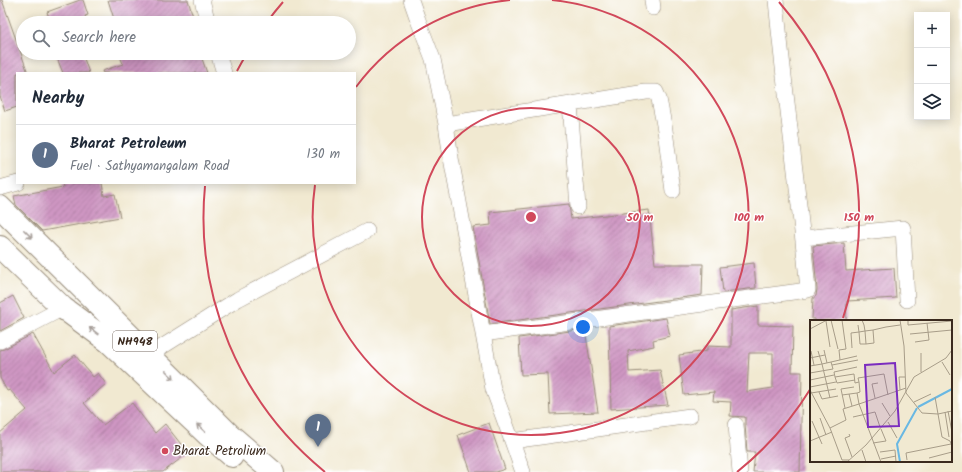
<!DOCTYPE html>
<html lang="en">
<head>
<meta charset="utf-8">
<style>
	:root { --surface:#fff; --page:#f2f2f3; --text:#1f2937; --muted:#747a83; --line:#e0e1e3; --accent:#7c3aed }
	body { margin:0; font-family:Kalam,sans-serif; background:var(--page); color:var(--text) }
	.controls { position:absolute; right:12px; top:12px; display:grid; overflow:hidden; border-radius:0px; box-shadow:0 2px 10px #0003 }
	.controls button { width:36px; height:36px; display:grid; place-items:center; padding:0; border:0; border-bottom:1px solid var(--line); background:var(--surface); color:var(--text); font:20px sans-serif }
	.you { position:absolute; left:583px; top:327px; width:14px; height:14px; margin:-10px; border:3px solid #fff; border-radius:50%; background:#1a73e8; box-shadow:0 0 0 6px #1a73e833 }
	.badge { display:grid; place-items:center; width:26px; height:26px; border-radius:50%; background:var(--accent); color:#fff; font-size:13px; font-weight:700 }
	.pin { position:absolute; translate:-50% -33px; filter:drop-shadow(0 1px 2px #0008) }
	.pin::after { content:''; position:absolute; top:21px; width:14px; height:12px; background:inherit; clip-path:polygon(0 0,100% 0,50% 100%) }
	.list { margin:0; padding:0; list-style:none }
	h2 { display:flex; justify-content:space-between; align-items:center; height:52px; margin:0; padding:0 16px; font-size:17px }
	h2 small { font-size:13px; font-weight:400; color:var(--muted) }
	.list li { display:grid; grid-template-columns:26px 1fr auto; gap:12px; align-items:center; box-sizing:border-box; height:60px; padding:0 16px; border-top:1px solid var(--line) }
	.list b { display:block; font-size:15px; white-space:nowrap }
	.list p { margin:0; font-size:13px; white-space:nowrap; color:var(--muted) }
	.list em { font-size:13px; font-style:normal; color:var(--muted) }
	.icon { flex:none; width:22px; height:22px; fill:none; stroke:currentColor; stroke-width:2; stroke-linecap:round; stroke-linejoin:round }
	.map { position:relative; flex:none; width:962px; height:472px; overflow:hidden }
	.search { position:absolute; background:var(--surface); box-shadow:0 2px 10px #0003; left:16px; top:16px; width:340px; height:44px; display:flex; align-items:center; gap:10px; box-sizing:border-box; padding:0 14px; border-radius:22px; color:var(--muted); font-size:15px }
	.panel { position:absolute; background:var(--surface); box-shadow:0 2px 10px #0003; left:16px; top:72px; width:340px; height:112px; border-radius:0px }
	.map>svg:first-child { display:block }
</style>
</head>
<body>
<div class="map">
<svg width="962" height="472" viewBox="0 0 962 472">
	<defs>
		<pattern id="building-hatch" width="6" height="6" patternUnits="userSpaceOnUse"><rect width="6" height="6" fill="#cf96c3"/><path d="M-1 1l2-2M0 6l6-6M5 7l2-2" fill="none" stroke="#a97b9e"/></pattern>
	</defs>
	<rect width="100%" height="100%" fill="#fff"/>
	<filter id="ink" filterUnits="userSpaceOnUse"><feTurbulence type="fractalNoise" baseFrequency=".025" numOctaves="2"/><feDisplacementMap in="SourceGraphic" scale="8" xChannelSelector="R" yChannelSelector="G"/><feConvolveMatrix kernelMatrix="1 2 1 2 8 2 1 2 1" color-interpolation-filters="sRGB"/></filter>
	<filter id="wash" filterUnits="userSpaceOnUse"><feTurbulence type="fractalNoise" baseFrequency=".012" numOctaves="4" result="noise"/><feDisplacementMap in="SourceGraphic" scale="16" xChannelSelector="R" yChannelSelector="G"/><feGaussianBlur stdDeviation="0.9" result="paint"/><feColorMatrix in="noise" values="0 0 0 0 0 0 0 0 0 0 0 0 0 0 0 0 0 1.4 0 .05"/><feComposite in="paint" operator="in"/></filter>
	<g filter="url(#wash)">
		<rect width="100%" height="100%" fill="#f1e9d1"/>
		<g id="blocks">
			<path fill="url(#building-hatch)" fill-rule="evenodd" d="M0,0H2L28,73H17V107L5,111L0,96Z
				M80,0H83L88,15L85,16L88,23H51L47,12Z
				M108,0H188L194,20L185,23H120L118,18L114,19Z
				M55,53H82L89,73H63Z
				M119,53H200L207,73H103L102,71L123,64Z
				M62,183H102L104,196L115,194L120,217L42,231L16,205L14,196L63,187Z
				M569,204L571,219L649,210L655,264H703L702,295L490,324L473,227L491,225L490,212Z
				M844,243L846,271L894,268L896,298L847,301L846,321H815V319H812L813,298L816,296L817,289L813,246Z
				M754,263L756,288L723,292L720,267Z
				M13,296L24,318L0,331V303Z
				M758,306V325L793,326L792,372H802L800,472H753L755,452H747L745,424V417L730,416L731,402L713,401L714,392L684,395L679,355L707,351V346L731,347V310ZM749,353H773V388L747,392Z
				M666,318L670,336L653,340L654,346L628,351L629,372L660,370L668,405L611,409L609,326Z
				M585,329L598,412L550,414L548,374L521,375L519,338Z
				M33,334L54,372L75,355L93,377L98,373L106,384L84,403L103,425L132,403L155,433L165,424L188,453L163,472H0V433L27,410L10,390L7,391L0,378V350L4,349Z
				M489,423L505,469L496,472H471L458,435Z"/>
		</g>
	</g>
	<g filter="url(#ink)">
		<use href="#blocks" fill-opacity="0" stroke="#968a78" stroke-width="1"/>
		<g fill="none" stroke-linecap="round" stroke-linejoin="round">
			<defs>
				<path id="street" d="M202,0L208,23
					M411,0L418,20L433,59L446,124L451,158L493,389L512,441L523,472
					M652,0L653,8
					M218,53L224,73
					M570,104L578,207
					M446,124L646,92H656L659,99L665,130L673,191
					M0,188L18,183
					M803,238L903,228L907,300
					M483,334L808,290C799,193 785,97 776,0
					M0,341L63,308
					M149,355L238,299L367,231
					M736,425L740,472
					M512,441L690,416"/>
				<path id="highway" d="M0,207L229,434L273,472
					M0,247L63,308L109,342L208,435L232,456"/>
			</defs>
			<use href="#street" stroke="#968a78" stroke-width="16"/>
			<use href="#highway" stroke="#968a78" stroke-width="24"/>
			<use href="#street" stroke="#fff" stroke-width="15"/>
			<use href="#highway" stroke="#fff" stroke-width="22"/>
		</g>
		<defs><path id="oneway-shaft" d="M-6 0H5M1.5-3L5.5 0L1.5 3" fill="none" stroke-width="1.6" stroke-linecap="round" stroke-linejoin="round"/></defs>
		<g stroke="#a79f9a">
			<use href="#oneway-shaft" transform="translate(28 234) rotate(45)"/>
			<use href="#oneway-shaft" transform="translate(94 331) rotate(-143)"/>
			<use href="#oneway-shaft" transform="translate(170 375) rotate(45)"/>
			<use href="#oneway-shaft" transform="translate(201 428) rotate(-137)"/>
		</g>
	</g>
	<g fill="none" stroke="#d1495b" stroke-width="2">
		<circle cx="531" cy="217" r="109"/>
		<path d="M356 87A218 218 0 0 1 510 0M552 0A218 218 0 1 1 315 185"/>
		<path d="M811 388A328 328 0 0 1 737 472M325 472A328 328 0 0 1 205 186M237 71A328 328 0 0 1 246 55M267 22A328 328 0 0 1 283 2M779 2A328 328 0 0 1 843 318"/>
	</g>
	<circle fill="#d1495b" stroke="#fff" stroke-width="1.5" cx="165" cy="451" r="4"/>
	<g text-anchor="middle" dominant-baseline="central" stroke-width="3" stroke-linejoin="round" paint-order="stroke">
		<rect fill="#fff" stroke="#766a62" stroke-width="1" x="113" y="331" width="44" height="20" rx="3"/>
		<g font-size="12" font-weight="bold" fill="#3b2a1e">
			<text x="135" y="341">NH948</text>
		</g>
		<g font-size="13" fill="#3b2a1e" stroke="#fff" text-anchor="start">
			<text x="173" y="451">Bharat Petrolium</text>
		</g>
	</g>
	<g transform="translate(810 320)">
		<rect width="142" height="142" fill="#f1e9d1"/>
		<path fill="none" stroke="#69b8e3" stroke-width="2" d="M108,87L142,69M90,142L87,124L107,88"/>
		<path fill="none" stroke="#a89d89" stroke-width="1" d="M21,0L28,29M52,0L54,5L55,11L56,24H50L49,12L55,11L63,10L76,7L90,5M90,0L94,26L96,73L112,93L128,94L132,117L140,121L142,126M98,0V5L142,1M16,1L20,27M0,9L17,0M100,14L142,10M105,22L119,20L117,3M56,24L64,23L63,10M42,28L41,13L49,12L48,5M14,30L17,43M1,31L4,45M8,31L12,44L21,42L23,49M111,33V52M0,38L15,35M30,40L29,30L36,29L32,0M21,42L47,36M132,42L140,55M22,45L48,40M0,46L12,44L20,78M0,53L23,49M25,57L27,63L45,60M0,60L24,55M49,62L48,58L74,54L78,75M0,67L26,62M0,70L20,108L32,140H39M90,70L89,57H95M9,72L12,79L28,76M1,73L26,69M39,74L42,86M32,75L47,73M125,77L128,94L142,91M65,78L62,64L68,63M104,82L121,74M72,83L80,96M35,88L31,69L44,67M138,91L142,112M135,92L139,117M43,97L65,92L70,107M10,98L16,115M2,101L12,124M78,102L87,118M20,108L36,100L33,89L49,84L47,73L50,72L49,62L45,63L44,54L25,57L24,52L47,47M39,114L40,116L35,118L42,137M0,121L22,112M63,123L76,121L71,109M52,130L56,142M70,132L85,130L86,142M119,138L142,132M71,139L86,136M97,140L96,133L141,124M37,142L56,125L85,91L104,57L136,38L142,30M71,142L49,84L96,68"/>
		<path fill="#7b2cbf" fill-opacity="0.15" stroke="#7b2cbf" stroke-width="2" d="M85,43L89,106L58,107L55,45Z"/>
		<rect width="142" height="142" fill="none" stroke="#3b2a1e" stroke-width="2"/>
	</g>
	<circle cx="531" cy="217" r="6" fill="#d1495b" stroke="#fff" stroke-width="2"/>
	<g font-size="12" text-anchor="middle" font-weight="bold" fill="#d1495b" stroke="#fff" stroke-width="3" stroke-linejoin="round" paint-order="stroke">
		<text x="640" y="221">50 m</text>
		<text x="749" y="221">100 m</text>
		<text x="859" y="221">150 m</text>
	</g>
</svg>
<div class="controls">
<button>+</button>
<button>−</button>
<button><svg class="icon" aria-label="layers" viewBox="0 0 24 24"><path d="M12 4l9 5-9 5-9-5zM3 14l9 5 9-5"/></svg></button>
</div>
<div class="you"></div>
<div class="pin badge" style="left:318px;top:447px;background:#5c6f8a">1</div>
<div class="search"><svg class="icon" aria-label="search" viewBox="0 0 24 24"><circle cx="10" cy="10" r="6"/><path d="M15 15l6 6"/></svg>Search here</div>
<section class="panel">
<h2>Nearby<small></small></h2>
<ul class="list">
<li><span class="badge" style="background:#5c6f8a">1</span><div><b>Bharat Petroleum</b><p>Fuel · Sathyamangalam Road</p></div><em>130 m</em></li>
</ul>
</section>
</div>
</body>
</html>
